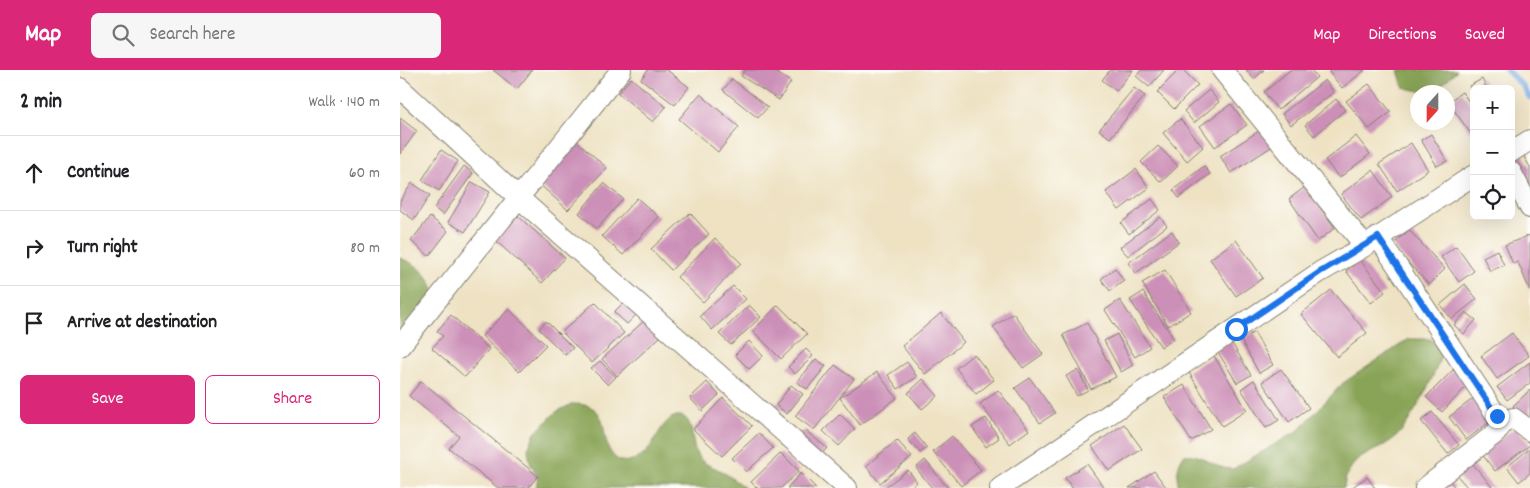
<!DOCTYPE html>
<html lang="en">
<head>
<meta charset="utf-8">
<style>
	:root { --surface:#fff; --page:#f6f6f6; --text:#202124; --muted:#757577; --line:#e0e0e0; --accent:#db2777 }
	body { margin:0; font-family:Dekko,sans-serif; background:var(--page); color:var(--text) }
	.controls { position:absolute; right:15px; top:15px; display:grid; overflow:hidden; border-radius:8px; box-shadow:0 5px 20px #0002 }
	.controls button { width:45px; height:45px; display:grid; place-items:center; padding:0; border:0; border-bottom:1px solid var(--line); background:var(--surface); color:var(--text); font:25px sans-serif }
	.compass { position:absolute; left:1010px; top:15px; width:45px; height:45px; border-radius:50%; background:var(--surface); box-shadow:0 5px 20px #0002; rotate:201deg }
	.stop { position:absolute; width:15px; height:15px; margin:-11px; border:4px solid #1a73e8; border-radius:50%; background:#fff }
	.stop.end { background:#1a73e8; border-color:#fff; box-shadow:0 1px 5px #0008 }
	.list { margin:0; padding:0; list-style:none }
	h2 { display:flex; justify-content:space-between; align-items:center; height:65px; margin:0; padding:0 20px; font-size:21px }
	h2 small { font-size:16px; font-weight:400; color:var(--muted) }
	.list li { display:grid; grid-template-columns:32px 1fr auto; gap:15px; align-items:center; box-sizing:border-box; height:75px; padding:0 20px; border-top:1px solid var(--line) }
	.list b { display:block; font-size:19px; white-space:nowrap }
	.list em { font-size:16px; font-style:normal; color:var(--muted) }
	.actions { display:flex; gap:10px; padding:15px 20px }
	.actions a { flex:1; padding:11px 0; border:1px solid var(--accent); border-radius:8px; text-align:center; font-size:18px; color:var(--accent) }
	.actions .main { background:var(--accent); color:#fff }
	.icon { flex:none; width:28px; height:28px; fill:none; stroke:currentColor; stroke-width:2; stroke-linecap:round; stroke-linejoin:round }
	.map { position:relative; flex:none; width:1130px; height:418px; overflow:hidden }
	header { display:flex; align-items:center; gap:30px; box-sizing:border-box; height:70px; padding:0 25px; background:var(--accent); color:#fff }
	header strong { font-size:24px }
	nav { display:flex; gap:28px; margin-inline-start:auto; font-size:18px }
	.search { width:350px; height:45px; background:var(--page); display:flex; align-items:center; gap:12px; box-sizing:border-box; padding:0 18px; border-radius:8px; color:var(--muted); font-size:19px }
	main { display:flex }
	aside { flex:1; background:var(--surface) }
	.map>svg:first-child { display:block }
</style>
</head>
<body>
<header>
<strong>Map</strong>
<div class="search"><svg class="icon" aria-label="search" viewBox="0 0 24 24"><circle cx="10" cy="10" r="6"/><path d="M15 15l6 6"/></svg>Search here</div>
<nav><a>Map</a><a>Directions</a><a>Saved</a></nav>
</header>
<main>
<aside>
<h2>2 min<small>Walk · 140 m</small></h2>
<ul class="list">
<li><svg class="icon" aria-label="ahead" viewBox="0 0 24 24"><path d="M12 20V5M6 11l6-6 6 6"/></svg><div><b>Continue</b></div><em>60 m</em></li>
<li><svg class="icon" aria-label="right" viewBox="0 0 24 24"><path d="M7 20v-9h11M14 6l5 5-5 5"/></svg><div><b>Turn right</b></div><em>80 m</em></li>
<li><svg class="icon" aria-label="arrive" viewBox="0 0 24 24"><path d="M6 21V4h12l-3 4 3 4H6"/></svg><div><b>Arrive at destination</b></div></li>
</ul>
<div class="actions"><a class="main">Save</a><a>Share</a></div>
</aside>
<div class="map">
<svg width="1130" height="418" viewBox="0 0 1130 418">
	<rect width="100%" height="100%" fill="#fdfcf7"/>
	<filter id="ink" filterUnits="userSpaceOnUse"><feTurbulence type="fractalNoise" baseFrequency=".02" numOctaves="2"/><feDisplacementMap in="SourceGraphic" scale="10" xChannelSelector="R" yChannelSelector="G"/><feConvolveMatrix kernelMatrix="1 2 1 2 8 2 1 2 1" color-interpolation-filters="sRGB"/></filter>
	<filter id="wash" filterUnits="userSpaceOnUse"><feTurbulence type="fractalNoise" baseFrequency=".0096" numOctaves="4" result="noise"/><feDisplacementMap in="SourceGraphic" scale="20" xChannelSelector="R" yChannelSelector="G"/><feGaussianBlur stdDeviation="1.12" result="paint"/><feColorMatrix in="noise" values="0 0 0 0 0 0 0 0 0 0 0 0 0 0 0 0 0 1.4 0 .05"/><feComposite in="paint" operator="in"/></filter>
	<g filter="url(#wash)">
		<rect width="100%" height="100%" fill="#eee2c3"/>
		<path fill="#89a456" stroke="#526039" d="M998,0H1057C1036,21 1034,26 1003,17Z
			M0,188C23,197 30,206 37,229L0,276Z
			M1009,269H1031L1041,284C1038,301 1009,355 997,366C975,385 947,384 944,418H779C776,407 777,394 784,385C804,382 811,399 833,399L899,360L943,313Z
			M172,334C218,333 194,372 217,389C221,392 227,392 232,390C235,389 239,388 242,386C254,377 262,348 277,346C295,344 291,373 296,383C302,395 313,396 323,402C331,407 338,413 345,418H136L138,406L130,393L128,379L135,363L156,342Z"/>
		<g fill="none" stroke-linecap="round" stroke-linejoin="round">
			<path stroke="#79a9e4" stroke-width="5.5" d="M1106,0L1122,15L1130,28"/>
		</g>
		<g id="blocks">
			<path fill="#cc8fb7" d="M93,0H132L117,19Z
				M248,0H267L289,17L275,35L241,9Z
				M345,0H372L391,12L379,30L341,6Z
				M710,0H733L716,21L702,10Z
				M741,0H764L749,17L736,6Z
				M779,0H783L798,15L774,39L757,22Z
				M846,0H864L854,9Z
				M890,0H911L917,7L878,40L864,22Z
				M931,0H965L942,18L929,2Z
				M231,8L266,37L253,52L218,23Z
				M332,9L368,37L358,48L323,20Z
				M1082,9L1087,19H1074V24L1069,16Z
				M925,10L934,22L891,55L882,44Z
				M969,14L991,42L969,59L946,31Z
				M734,18L745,26L710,68L699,60Z
				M809,20L819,32L794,53L784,41Z
				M1062,22L1074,39V68L1048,32Z
				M300,24L339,57L318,82L279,49Z
				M936,29L945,40L914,66L905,55Z
				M831,34L847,55L815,77L800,56Z
				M0,48L17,61L0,84Z
				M780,49L803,77L787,91L763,63Z
				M865,57L876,74L831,103L820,86Z
				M1031,64L1047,91L1037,96L1021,70Z
				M956,66L970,84L939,108L925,90Z
				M176,70L207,98L168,140L137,112Z
				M1011,73L1028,100L997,121L979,94Z
				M758,76L778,96L761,112L741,92Z
				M1119,78L1130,97V121L1111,91Z
				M41,80L58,91L39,121L22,110Z
				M64,96L73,103L43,145L34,138Z
				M804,96L810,104L779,128L773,120Z
				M736,99L749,118L719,140L706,122Z
				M973,100L992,127L961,150L941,124Z
				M72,112L90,122L65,162L48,152Z
				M12,113L30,125L14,150L0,140V131Z
				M204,113L223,129L197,159L179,143Z
				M905,117L935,158L918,171L889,129Z
				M237,128L259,147L223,185L202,166Z
				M752,129L760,140L729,164L721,153Z
				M290,143L309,164L271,200L251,179Z
				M118,146L165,188L142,213L95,170Z
				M30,147L48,161L29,186L11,171Z
				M760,147L767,156L728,186L720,177Z
				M1009,160L1045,199L1029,215L992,175Z
				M772,161L779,172L736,203L728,193Z
				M1130,165V221L1118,192L1113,194L1105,175Z
				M315,168L341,193L303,232L277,207Z
				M836,170L863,208L836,226L810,189Z
				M1056,176L1074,201L1059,212L1041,187Z
				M1097,180L1104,195L1090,201L1083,187Z
				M960,190L985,222L971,233L946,201Z
				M715,198L724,211L710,221L701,209Z
				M765,200L791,242L768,256L742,213Z
				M1065,214L1077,229L1052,249L1040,235Z
				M333,216L346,229L312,260L300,246Z
				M931,220L967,263L937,287L901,244Z
				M743,222L774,269L761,277L730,230Z
				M720,230L750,277L735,287L705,240Z
				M195,232L224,263L192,293L162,262Z
				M223,233L236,245L227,254L214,242Z
				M349,235L361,247L331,275L319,264Z
				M378,235L407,264L381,289L353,261Z
				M109,239L146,275L119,302L82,266Z
				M1066,242L1076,250L1064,264L1054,255Z
				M541,243L564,272L525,304L502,276Z
				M613,243L643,284L623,298L593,257Z
				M51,245L89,279L65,307L32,278L43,266L37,261Z
				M245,250L260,267L217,306L202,289Z
				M146,251L173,278L165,285L139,259Z
				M687,253L716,307L691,319L663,265Z
				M854,262L873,295L859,303L841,270Z
				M1112,263L1129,286L1097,309L1081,286Z
				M717,264L733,295L721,302L704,271Z
				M830,270L851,305L837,313L816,279Z
				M349,271L363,286L349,299L335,285Z
				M406,279L413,286L395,304L388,297Z
				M574,284L594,310L576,324L556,298Z
				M814,286L847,340L822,356L788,301Z
				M416,289L426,296L407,319L397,312Z
				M200,291L216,307L208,315L191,298Z
				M507,292L517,307L498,319L488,305Z
				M1130,292V313L1107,330L1097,317Z
				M435,295L454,309L414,360L395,346Z
				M881,299L909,338L889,352L862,312Z
				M678,300L688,320L677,326L666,306Z
				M1053,300L1068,315L1042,342L1026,327Z
				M477,302L497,328L460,355L440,328Z
				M630,308L655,343L640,353L615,318Z
				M523,309L538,326L522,339L508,323Z
				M854,310L879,350L866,358L841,319Z
				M21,311L138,406L128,418H98L49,378L59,366L9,326Z
				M307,312L319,325L302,341L290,328Z
				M391,315L403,324L387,344L376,335Z
				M784,315L811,359L791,371L764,327Z
				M598,320L629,360L610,374L580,334Z
				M1130,320V355L1113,336Z
				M323,328L352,356L322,386L293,359Z
				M1074,328L1091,351L1066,370L1049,347Z
				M1032,342L1059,375L1048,384L1021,351Z
				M440,344L455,359L439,376L423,361Z
				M586,348L599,368L586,377L572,357Z
				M724,354L742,379L709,401L692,376Z
				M1116,357L1130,375L1095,401L1081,383Z
				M405,360L427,378L419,387L397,368Z
				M359,363L373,378L346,402L332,388Z
				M515,363L527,378L520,383L508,369Z
				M552,366L581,400L561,416L533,382Z
				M497,370L512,387L480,413L466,396Z
				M1130,378V403L1119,412L1107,397Z
				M381,383L399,401L381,418H357L351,412Z
				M1068,388L1093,418H1068L1053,401Z
				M525,390L548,418H532L516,398Z
				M687,394L704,418H672L665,408Z
				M508,400L517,412L510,418H484Z
				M754,401L766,417L765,418H729Z
				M401,403L416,418H387Z
				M967,407L975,418H951Z
				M1048,408L1055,418H1035Z"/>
		</g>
	</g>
	<g filter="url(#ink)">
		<use href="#blocks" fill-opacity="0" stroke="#857f70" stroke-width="1"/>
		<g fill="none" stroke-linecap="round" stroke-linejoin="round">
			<defs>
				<path id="minor" d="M822,0L965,176
					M0,18L119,128L447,418
					M1111,82L1130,70
					M1111,102L1130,138
					M978,167L1097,346L1101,354
					M0,276L221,0
					M600,418L920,202L965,176L1074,105
					M1025,418L1096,363C1101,355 1104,351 1113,348L1130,361"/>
			</defs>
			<use href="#minor" stroke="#857f70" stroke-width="22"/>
			<use href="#minor" stroke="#fff" stroke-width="20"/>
		</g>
	</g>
	<g fill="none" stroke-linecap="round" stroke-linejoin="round" filter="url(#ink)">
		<path stroke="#1a73e8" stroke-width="6" d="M836,259L920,202L978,167L1097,346"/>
	</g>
</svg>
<div class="controls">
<button>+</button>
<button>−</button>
<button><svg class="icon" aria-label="locate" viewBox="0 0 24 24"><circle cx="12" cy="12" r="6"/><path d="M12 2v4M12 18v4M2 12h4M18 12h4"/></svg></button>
</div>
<svg class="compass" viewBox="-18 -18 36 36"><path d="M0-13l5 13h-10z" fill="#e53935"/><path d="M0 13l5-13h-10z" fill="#757577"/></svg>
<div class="stop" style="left:836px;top:259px"></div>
<div class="stop end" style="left:1097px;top:346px"></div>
</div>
</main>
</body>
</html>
